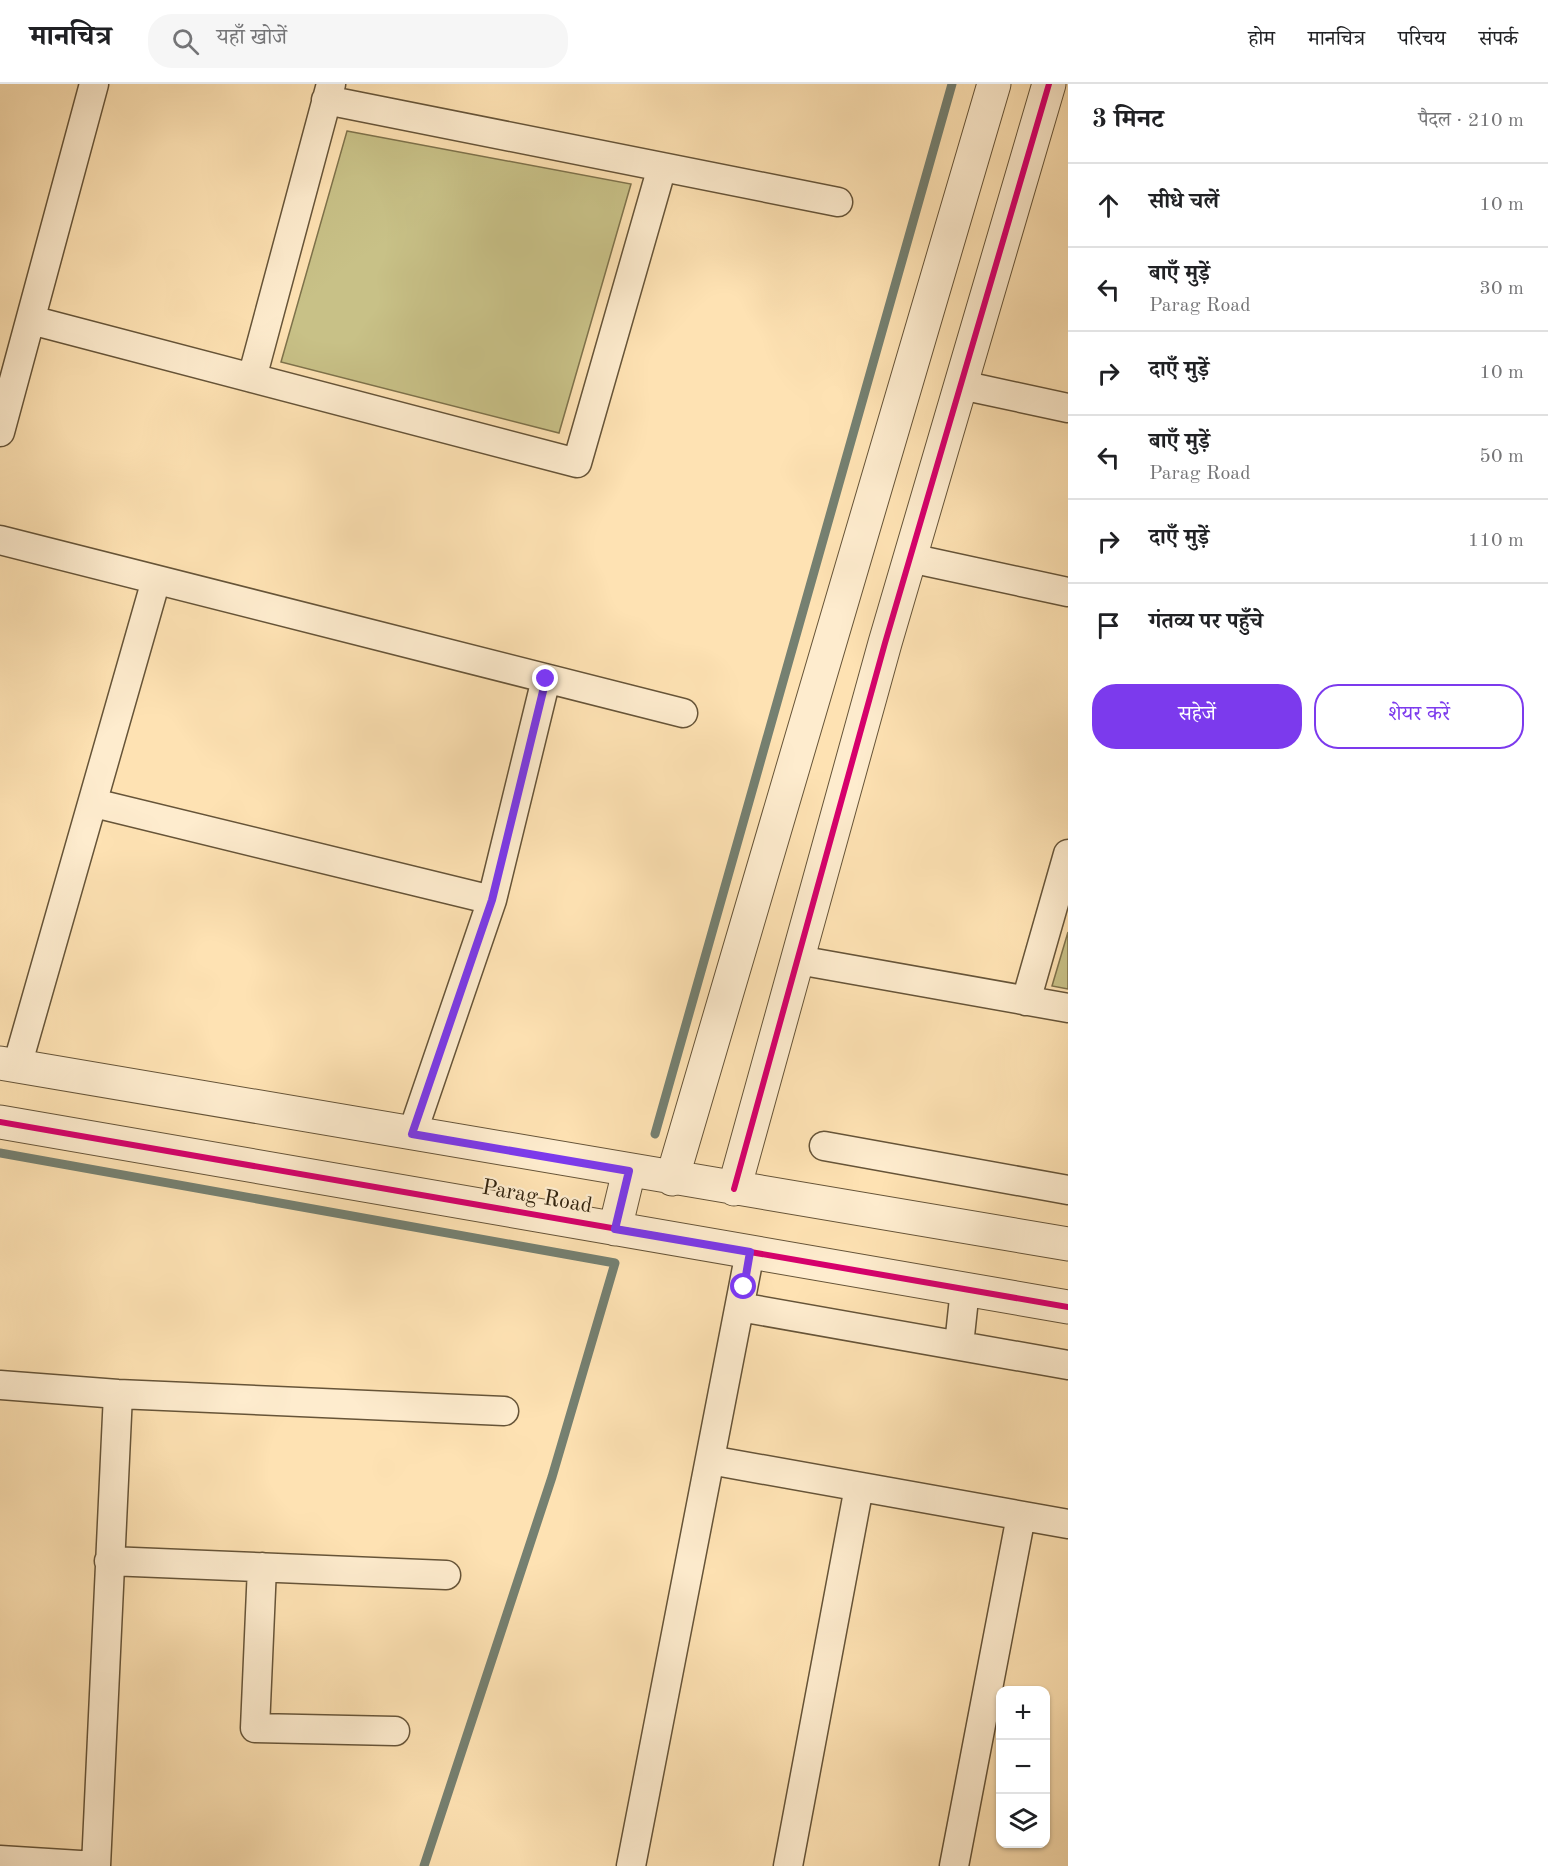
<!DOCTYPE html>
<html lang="hi">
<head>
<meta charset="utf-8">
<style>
	:root { --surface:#fff; --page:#f6f6f6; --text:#202124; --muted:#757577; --line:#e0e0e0; --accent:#7c3aed }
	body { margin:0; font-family:"Old Standard TT","Noto Serif Devanagari",serif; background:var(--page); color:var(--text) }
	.controls { position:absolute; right:18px; bottom:18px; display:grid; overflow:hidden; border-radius:12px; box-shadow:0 2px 4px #0004 }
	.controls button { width:54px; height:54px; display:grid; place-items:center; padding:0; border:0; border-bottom:2px solid var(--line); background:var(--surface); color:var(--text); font:30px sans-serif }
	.stop { position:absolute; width:18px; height:18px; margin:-14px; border:4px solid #7c3aed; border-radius:50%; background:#fff }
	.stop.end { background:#7c3aed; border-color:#fff; box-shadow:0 2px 6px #0008 }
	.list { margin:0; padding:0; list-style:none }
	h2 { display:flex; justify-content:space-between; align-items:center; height:78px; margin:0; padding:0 24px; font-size:26px }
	h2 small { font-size:20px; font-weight:400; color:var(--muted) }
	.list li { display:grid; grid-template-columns:39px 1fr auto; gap:18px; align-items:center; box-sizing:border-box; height:84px; padding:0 24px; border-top:2px solid var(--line) }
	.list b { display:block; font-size:22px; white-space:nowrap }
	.list p { margin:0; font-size:20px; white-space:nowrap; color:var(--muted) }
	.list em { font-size:20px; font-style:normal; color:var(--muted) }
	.actions { display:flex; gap:12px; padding:18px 24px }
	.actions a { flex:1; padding:14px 0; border:2px solid var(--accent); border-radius:24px; text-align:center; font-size:21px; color:var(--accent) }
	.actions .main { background:var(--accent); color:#fff }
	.icon { flex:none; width:33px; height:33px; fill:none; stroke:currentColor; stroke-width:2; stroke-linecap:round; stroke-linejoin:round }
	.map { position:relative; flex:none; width:1068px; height:1782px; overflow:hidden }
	header { display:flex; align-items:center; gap:36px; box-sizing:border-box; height:84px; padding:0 30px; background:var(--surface); border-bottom:2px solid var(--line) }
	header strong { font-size:28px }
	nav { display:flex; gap:33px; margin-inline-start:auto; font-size:21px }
	.search { width:420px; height:54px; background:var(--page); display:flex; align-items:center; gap:15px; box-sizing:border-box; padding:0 21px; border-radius:24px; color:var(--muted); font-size:22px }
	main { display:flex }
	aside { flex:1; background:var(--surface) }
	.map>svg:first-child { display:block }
</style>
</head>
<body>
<header>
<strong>मानचित्र</strong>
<div class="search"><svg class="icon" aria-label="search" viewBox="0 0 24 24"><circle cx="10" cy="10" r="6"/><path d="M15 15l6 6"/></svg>यहाँ खोजें</div>
<nav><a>होम</a><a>मानचित्र</a><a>परिचय</a><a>संपर्क</a></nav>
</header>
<main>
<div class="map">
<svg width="1068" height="1782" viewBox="0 0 1068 1782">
	<rect width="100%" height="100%" fill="#fee2b3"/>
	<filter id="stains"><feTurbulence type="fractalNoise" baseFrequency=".00333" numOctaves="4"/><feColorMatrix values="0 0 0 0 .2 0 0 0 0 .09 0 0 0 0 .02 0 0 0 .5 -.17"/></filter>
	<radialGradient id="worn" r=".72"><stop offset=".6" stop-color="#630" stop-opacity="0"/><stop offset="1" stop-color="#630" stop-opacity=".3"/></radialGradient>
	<path fill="#c8c187" stroke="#7e724b" stroke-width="1.5" d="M347,47L631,100L559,349L281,278Z
		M1068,848V905L1052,902Z"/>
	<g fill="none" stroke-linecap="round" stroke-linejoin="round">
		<path stroke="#758071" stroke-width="9" d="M655,1050L952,0
			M0,1069L615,1179L552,1393L424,1782"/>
		<defs>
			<path id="minor" d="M326,16L838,118
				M31,236L577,379L662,83
				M252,294L331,0
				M961,301L1068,324
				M0,348L94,0
				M0,456L683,629
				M910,474L1068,508
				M94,719L492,816
				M798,876L1068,924
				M1026,917L1068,770
				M17,982L156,496
				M412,1050L492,816L546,595
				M824,1062L1068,1106
				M740,1223L1068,1281
				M959,1261L965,1205
				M0,1301L118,1310L504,1327
				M710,1376L1068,1440
				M109,1477L446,1491
				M262,1483L255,1644L395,1647
				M0,1776L96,1782L118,1310
				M631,1782L750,1168
				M788,1782L859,1403
				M954,1782L1021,1432"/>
			<path id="tertiary" d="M0,979L1068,1160
				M0,1038L1068,1223
				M672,1095L994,0
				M734,1105L885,559L1049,0
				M615,1145L629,1087"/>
		</defs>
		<use href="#minor" stroke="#665438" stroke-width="31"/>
		<use href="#tertiary" stroke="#665438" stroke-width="35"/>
		<use href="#minor" stroke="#feecce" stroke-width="28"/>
		<use href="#tertiary" stroke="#feecce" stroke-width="33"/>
		<defs>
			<path id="cycleway" d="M0,1038L1068,1223
				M734,1105L885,559L1049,0"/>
		</defs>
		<use href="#cycleway" stroke="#feecce" stroke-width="10"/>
		<use href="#cycleway" stroke="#d6006c" stroke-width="6"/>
	</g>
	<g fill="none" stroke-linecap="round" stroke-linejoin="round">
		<path stroke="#7c3aed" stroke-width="8" d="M546,595L492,816L412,1050L629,1087L615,1145L750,1168L744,1203"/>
	</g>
	<g text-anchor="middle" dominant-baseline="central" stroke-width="4.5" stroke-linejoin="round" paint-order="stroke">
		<g font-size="22" fill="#33240f" stroke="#feecce">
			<text transform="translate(537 1113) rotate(10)">Parag Road</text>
		</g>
	</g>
	<rect width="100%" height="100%" filter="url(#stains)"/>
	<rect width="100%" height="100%" fill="url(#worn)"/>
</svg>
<div class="controls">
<button>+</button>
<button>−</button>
<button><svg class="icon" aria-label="layers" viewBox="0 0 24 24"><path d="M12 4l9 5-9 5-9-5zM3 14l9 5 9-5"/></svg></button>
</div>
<div class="stop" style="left:744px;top:1203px"></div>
<div class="stop end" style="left:546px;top:595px"></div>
</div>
<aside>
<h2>3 मिनट<small>पैदल · 210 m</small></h2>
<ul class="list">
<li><svg class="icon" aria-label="ahead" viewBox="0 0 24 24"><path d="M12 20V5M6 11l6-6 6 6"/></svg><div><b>सीधे चलें</b></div><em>10 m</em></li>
<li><svg class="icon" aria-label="left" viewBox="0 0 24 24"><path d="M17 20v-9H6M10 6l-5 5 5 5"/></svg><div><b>बाएँ मुड़ें</b><p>Parag Road</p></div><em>30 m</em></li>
<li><svg class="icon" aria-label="right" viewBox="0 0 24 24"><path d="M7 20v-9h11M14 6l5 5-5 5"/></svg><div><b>दाएँ मुड़ें</b></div><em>10 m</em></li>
<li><svg class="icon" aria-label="left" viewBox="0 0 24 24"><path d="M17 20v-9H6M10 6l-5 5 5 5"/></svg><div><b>बाएँ मुड़ें</b><p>Parag Road</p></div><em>50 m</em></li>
<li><svg class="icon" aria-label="right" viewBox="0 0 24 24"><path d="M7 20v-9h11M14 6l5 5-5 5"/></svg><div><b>दाएँ मुड़ें</b></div><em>110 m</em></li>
<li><svg class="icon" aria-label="arrive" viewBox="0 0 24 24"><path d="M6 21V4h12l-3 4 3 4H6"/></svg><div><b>गंतव्य पर पहुँचे</b></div></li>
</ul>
<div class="actions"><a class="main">सहेजें</a><a>शेयर करें</a></div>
</aside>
</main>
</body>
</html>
